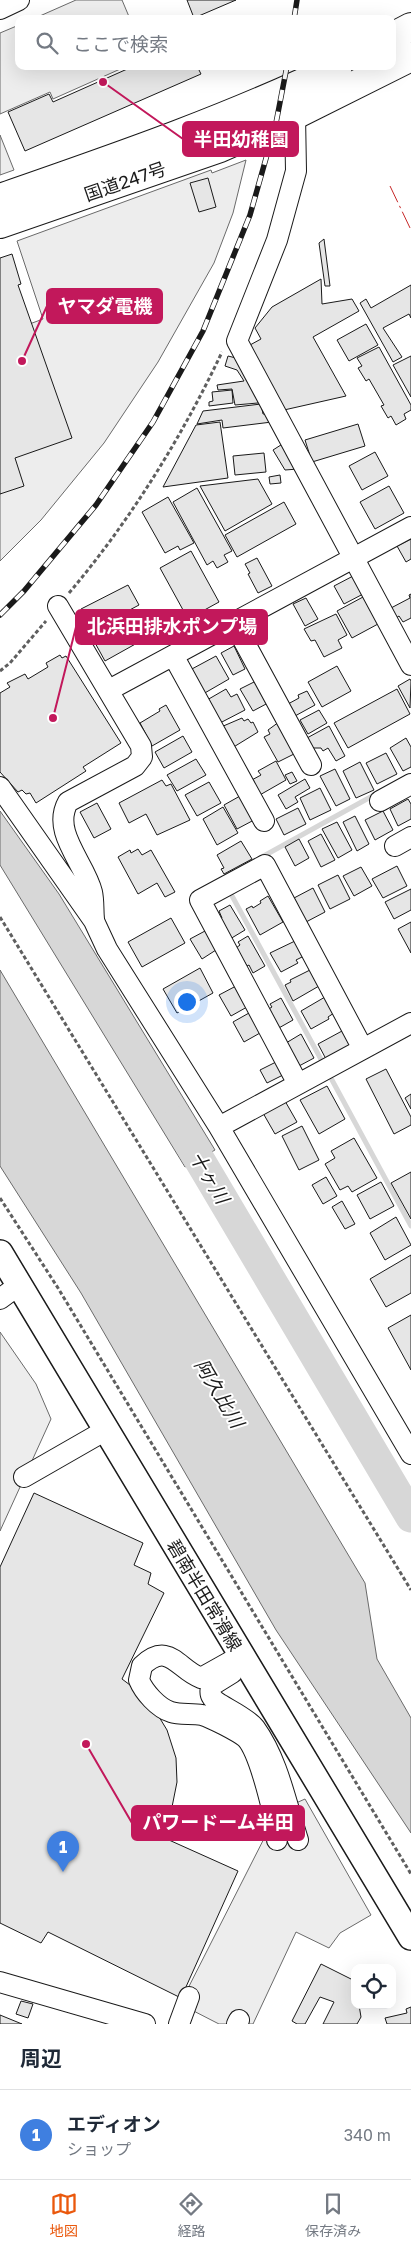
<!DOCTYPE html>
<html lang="ja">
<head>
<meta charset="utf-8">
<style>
	:root { --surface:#fff; --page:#f6f6f7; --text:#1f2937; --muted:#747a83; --line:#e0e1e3; --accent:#ea580c }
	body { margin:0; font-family:"Golos Text","Noto Sans JP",sans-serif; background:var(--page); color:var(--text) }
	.controls { position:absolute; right:15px; bottom:15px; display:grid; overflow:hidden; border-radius:10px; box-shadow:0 5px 20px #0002 }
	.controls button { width:45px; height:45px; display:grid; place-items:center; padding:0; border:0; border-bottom:1px solid var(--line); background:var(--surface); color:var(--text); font:25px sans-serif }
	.you { position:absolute; left:186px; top:1001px; width:18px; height:18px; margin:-12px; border:4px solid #fff; border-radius:50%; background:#1a73e8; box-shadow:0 0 0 8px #1a73e833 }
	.badge { display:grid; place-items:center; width:32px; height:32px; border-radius:50%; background:var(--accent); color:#fff; font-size:16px; font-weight:700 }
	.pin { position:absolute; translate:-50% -41px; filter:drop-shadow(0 1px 2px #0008) }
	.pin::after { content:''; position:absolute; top:26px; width:18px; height:15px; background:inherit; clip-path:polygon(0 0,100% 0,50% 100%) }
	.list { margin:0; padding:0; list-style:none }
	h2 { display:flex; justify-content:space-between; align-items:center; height:65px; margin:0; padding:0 20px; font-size:21px }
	h2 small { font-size:16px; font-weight:400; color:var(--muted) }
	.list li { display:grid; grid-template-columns:32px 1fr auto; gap:15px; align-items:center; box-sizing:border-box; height:90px; padding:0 20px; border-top:1px solid var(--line) }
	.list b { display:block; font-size:19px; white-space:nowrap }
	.list p { margin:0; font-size:16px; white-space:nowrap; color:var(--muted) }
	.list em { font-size:16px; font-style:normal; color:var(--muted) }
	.icon { flex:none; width:28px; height:28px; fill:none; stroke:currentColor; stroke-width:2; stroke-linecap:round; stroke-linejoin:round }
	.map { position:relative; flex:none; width:411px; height:2024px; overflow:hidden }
	.search { position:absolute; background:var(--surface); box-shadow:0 5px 20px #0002; left:15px; right:15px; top:15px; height:55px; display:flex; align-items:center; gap:12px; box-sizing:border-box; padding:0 18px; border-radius:10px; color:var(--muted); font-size:19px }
	.sheet { height:155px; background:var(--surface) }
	nav { display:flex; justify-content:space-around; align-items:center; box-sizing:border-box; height:70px; border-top:1px solid var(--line); background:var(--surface); font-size:14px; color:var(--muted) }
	nav a { display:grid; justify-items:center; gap:2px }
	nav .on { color:var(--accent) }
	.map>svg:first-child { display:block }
</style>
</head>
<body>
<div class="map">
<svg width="411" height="2024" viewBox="0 0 411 2024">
	<rect width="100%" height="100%" fill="#fff"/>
	<path fill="#ededed" stroke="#6a6a6a" d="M76,0H122L130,19H33Z
		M19,25V66H127L53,99L50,92L0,114V33Z
		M0,135L14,170L0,175Z
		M246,160L233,213L214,263L158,362L104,443L41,520L0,561V335L43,319L17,241L211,170L212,173Z
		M0,1332L36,1384L51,1419L0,1531Z
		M305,1799L371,1915L340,1933L329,1948L296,1932L253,2024H219L180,2004L278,1811Z"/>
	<path fill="#d7d7d7" stroke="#6a6a6a" d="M0,811L59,894L215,1150L185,1167L0,865Z
		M0,970L365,1583L377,1659L411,1718V1833L276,1630L81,1293L0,1166Z"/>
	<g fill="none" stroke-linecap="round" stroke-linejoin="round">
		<path stroke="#d7d7d7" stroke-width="5" d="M260,858L376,794
			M231,894L323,1063
			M332,1080L411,1226"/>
		<path stroke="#d7d7d7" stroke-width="31" d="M177,1122L411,1517"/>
	</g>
	<path fill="#e6e6e6" stroke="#1a1a1a" d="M187,0H236L194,18Z
		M134,66H197L201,74L25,151L8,112L49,94L53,102Z
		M208,178L216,207L199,212L190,183Z
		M324,239L330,286H325L319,243Z
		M12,254L21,284L18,285L72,438L15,458L24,486L0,494V258Z
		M321,279L322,304L352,299L359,311L313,337L346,396L284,410L250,345L261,339L255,328L272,307Z
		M411,285V318L409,314L383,328L402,357L393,362L360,303L366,299L371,308Z
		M366,324L378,345L349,361L337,340Z
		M379,347L411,405V410L404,414L406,419L396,425L391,416L388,418L381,406L384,405L369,379L366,381L358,368L362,366L357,358Z
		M228,356L236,358L260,399L258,403L235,405L232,389L218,390L217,385L244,381L237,370L225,366Z
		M411,356V397L393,365Z
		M232,390L233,403L209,406V402L213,401L212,392Z
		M261,404L263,414H267L272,422L223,428L222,420L197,424L203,411Z
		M220,422L228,478L163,487L196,425Z
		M358,424L365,446L312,462L305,440Z
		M284,443L298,469L285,470L273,450Z
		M375,452L388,476L362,490L349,466Z
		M264,453L266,472L235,475L233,456Z
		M280,475L281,483L270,484L269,477Z
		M258,479L272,504L225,531L200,486Z
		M389,486L404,513L375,529L360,502Z
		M197,488L232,551L224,555L228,562L217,568L213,561L207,565L173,502Z
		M168,497L194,543L180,550L178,546L165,553L142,512Z
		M284,502L296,524L237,557L225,535Z
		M411,539V559L406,562L397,546Z
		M191,551L219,602L188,619L160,568Z
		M257,558L272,586L258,593L248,574L250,573L245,564Z
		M355,575L365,593L344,604L334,586Z
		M128,585L139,605L92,630L81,609Z
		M411,594V618L403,622L399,616L396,618L391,608L410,598L409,595Z
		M363,597L378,624L352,638L337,611Z
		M306,598L318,619L305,626L293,604Z
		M336,614L347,635L338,640L342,648L324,657L315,640L311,641L304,629Z
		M129,623L139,642L105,661L94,641Z
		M234,646L245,669L233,675L221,653Z
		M60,655L62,658L66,656L121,743L83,767L86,771L36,803L30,793L26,794L22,790L18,792L0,772V693L10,687L7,683L25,674L28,679L48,667L46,663Z
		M216,656L229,679L203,694L190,670Z
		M337,666L351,691L322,707L308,682Z
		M410,679L411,681L410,708L398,686Z
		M256,681L268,703L253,711L240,689Z
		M226,689L231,697L237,694L245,710L220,723L207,700Z
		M397,689L410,714L348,748L334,723Z
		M307,691L315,705L295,716L288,704L299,698L298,695Z
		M166,705L180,730L152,746L140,723L160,711L159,709Z
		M319,710L327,723L308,734L300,720Z
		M242,718L244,721L248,719L251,723L253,722L258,732L232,748L221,727Z
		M279,722L296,753L278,762L264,737L270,734L268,730Z
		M329,726L345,756L336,761L328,748L323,751L321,748H312L307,738Z
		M183,736L192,752L164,768L155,752Z
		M406,738L411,747V767L403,771L390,748Z
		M386,753L397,774L377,784L366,763Z
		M196,759L206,775L177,791L167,775Z
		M276,761L286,780L258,796L250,781L261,775L258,771Z
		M360,762L374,790L356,798L343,771Z
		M335,769L350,799L336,806L320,776Z
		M292,772L297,781L290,784L285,775Z
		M305,779L310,788L295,797L298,802L286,809L278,795Z
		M162,780L166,786L171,784L190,820L157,835L146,814L129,823L119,803Z
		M209,782L221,803L197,816L185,795Z
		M320,788L331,810L310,820L300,798Z
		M240,796L254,820L237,829L224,805Z
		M408,799L411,804V819L398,826L390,809Z
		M97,803L111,829L94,838L80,812Z
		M223,807L238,833L217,845L203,819Z
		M298,808L306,824L284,835L276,819Z
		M383,811L393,830L375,840L365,820Z
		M355,816L369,844L357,851L343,822Z
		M337,822L352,850L338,858L322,829Z
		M321,834L335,860L321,867L308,841Z
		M299,839L309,858L295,866L285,847Z
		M241,841L252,859L224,874L221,869L224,868L217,855Z
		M138,849L142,855L151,850L175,892L165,897L157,883L138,894L118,857L130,850L131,853Z
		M397,866L407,886L383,898L372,879Z
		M361,867L372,886L354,896L343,876Z
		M338,875L350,899L330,909L318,885Z
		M313,888L325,912L306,922L294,898Z
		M411,889V910L394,919L385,902Z
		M268,896L283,922L260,935L246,909L252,906L253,908L261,903L260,901Z
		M230,905L245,930L230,939L219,919L222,918L219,911Z
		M171,918L185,943L142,967L128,942Z
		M411,922V953L398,929Z
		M205,931L216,950L202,959L190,939Z
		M248,936L265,966L253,973L249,965L247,966L236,948L240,945L238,942Z
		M295,941L304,956L296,960L298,963L281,972L270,953Z
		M200,968L213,993L177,1013L163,989Z
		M310,970L319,986L293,1001L285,985L291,982L290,980Z
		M236,986L247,1007L231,1016L219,995Z
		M325,997L334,1013L328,1017L329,1019L311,1029L301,1011Z
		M281,998L293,1020L277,1029L267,1010L272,1007L270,1004Z
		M249,1013L260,1033L244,1042L233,1022Z
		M342,1031L350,1045L326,1059L318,1044Z
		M301,1034L314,1058L299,1066L286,1043Z
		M276,1062L283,1075L267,1083L260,1070Z
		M386,1069L411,1117V1125L394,1134L366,1079Z
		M327,1086L345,1119L319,1134L300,1100Z
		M411,1094V1109L405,1098Z
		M285,1101L297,1122L275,1134L263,1113Z
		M302,1126L319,1160L299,1170L282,1136Z
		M354,1138L377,1178L352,1192L348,1186L340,1190L325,1164L335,1158L331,1151Z
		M411,1172V1219L391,1183Z
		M326,1177L337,1196L323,1204L312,1185Z
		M381,1182L394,1206L370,1219L357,1195Z
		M342,1201L355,1224L345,1229L332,1207Z
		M396,1217L411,1245L385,1260L370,1233Z
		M411,1255V1293L386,1307L370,1279Z
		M411,1315V1370L388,1328Z
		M34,1493L143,1543L134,1565L151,1573L148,1584L164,1593L122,1679L134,1688L153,1707L167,1730L176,1758L177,1782L171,1812L160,1836L238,1871L181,1998L48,1932L41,1943L0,1923V1567Z
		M321,1964L353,1980L355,2005H359L361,2017L357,2024H323L334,2002L320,1997L305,2024H297L292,2021Z
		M21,2001L33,2004L28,2018L16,2014Z
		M411,2007V2024H387L385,2018L407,2013L406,2009Z
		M0,2015L22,2024H0Z"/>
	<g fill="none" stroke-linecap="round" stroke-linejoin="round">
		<defs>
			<path id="minor" d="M0,9L19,0
				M295,115L296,171L277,240L237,341L411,665
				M58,606L141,746L142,757L135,766L68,802C51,832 85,863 92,892C94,901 93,910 94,919
				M234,623L311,765
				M174,657L264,821
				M109,690L411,527
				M0,787L94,921L107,949L219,1127L411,1454
				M380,801L411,784
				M395,846L411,837
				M298,1084L200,900L265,865L363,1049
				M219,1127L411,1023
				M0,1299L19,1285
				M24,1477L106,1430
				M242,1655L201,1678C178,1670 169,1640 142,1666L139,1680C144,1692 158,1708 171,1712C180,1715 192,1713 202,1715C210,1717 239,1732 246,1738C260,1753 276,1820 277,1840
				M232,1673L211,1686C211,1690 209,1693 212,1697C216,1705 245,1715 255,1728C278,1760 286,1803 298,1840
				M0,1982L145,2024
				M179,2024L189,1997
				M237,2024L239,2020"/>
			<path id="major" d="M0,1253L411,1937"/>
			<path id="highway" d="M392,37L411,27
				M0,198C115,158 229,119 338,66
				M0,224L220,148L295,115L411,57"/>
		</defs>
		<use href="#minor" stroke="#1a1a1a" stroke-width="22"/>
		<use href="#major" stroke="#1a1a1a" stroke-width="28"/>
		<use href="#highway" stroke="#1a1a1a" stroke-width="30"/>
		<path stroke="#5f5f5f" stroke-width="3" stroke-dasharray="4 2.5" stroke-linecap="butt" d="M69,593C130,521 182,437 222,352
			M0,671L10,663L46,621
			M0,917L411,1590
			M0,1198L58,1288L411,1874"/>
		<use href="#minor" stroke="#fff" stroke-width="20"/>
		<use href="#major" stroke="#fff" stroke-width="25"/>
		<use href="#highway" stroke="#fff" stroke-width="28"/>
		<defs>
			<path id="rail" d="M294,19L297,0
				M0,615L24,591L96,505L153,422L203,331L250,215L276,123L287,66"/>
		</defs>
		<use href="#rail" stroke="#1a1a1a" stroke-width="5.5"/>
		<use href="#rail" stroke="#fff" stroke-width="4" stroke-dasharray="11" stroke-linecap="butt"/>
		<path stroke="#c62828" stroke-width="1" stroke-dasharray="18 4 2.5 4" stroke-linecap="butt" d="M390,186L411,230"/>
	</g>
	<g text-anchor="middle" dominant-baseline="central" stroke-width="4" stroke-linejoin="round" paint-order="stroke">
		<g font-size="18" fill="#1a1a1a" stroke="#fff">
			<text transform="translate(125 181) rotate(-19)">国道247号</text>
			<text transform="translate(205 1595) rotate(59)">碧南半田常滑線</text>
		</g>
		<g font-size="19" font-style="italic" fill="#1a1a1a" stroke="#fff">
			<text transform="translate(210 1177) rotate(59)">十ヶ川</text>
			<text transform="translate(220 1393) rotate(59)">阿久比川</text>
		</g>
	</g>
	<path fill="none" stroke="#c2185b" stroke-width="2" d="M103 82L183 139M22 361L47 306M53 718L76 627M86 1744L132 1823"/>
	<g fill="#c2185b" stroke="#fff" stroke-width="2">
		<circle cx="103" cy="82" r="5"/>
		<circle cx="22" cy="361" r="5"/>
		<circle cx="53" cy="718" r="5"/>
		<circle cx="86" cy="1744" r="5"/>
	</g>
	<g fill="#c2185b" stroke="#c2185b" stroke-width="2">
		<rect x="183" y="122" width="115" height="34" rx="5"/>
		<rect x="47" y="289" width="115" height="34" rx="5"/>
		<rect x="76" y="610" width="191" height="34" rx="5"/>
		<rect x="132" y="1806" width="172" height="34" rx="5"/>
	</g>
	<g font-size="19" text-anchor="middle" font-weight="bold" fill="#fff">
		<text x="241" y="146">半田幼稚園</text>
		<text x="105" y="313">ヤマダ電機</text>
		<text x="172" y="633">北浜田排水ポンプ場</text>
		<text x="218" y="1829">パワードーム半田</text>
	</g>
</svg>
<div class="controls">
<button><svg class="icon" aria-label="locate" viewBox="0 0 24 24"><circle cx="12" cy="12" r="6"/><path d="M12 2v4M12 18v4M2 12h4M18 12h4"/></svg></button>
</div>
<div class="you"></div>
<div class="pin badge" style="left:63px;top:1872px;background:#3f7fe0">1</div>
<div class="search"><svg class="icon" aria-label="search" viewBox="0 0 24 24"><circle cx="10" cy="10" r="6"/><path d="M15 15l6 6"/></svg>ここで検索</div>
</div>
<section class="sheet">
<h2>周辺<small></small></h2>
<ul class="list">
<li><span class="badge" style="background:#3f7fe0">1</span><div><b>エディオン</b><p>ショップ</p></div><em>340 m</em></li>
</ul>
</section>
<nav>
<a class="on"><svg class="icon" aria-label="map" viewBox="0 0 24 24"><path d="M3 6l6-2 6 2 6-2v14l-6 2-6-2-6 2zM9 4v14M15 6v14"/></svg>地図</a>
<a><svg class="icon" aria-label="directions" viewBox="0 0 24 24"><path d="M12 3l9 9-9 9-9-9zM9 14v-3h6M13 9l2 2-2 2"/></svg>経路</a>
<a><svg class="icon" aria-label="saved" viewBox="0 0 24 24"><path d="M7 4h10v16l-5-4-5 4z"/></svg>保存済み</a>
</nav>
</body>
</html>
